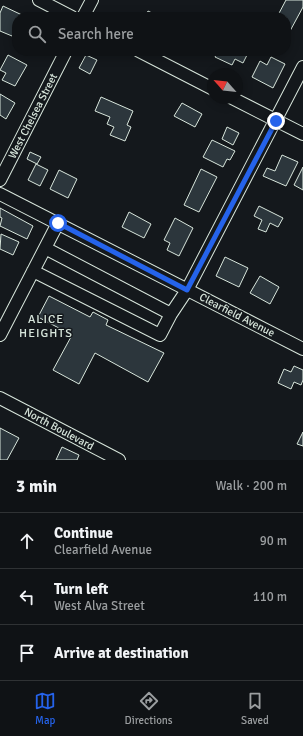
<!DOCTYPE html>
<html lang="en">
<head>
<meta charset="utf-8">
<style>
	:root { --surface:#0f1215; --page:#181b1e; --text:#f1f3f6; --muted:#9b9ea0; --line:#2f3234; --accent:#2563eb }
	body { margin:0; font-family:Signika,sans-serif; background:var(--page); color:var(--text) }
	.compass { position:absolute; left:207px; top:68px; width:36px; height:36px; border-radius:50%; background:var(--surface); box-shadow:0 2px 10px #0003; rotate:297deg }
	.stop { position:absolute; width:12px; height:12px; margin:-9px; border:3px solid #2563eb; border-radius:50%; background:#fff }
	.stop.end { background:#2563eb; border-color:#fff; box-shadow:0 1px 4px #0008 }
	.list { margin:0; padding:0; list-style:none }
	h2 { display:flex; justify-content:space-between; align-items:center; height:52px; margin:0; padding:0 16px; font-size:17px }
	h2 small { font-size:13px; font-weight:400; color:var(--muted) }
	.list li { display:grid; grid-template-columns:26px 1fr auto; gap:12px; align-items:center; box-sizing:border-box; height:56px; padding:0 16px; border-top:1px solid var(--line) }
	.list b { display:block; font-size:15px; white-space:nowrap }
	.list p { margin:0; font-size:13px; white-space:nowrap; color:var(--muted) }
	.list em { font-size:13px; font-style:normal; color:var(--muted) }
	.icon { flex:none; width:22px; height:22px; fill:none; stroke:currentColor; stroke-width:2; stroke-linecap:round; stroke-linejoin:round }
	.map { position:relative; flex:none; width:303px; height:460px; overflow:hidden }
	.search { position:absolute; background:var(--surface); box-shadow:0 2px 10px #0003; left:12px; right:12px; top:12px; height:44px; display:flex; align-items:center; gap:10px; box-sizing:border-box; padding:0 14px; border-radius:16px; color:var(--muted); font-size:15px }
	.sheet { height:220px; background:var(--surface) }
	nav { display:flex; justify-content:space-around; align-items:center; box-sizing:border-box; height:56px; border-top:1px solid var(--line); background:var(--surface); font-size:11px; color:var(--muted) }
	nav a { display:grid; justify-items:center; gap:2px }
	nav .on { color:var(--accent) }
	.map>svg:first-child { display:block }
</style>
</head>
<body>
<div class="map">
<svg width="303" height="460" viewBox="0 0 303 460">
	<rect width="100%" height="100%" fill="#14181c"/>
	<path fill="#2c363c" stroke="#d8e6dc" d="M286,0H303V7L290,31L286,29V17H277Z
		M3,6L22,15L21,17H17V26L12,36L0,31V13Z
		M148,11L160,17H145Z
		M218,51H249L243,63L235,59L232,65L215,57Z
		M8,55L27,65L15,86L2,80L6,73L0,70Z
		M86,55L97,60L90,74L79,68Z
		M271,57L285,64L273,88L252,77L260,61L267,65Z
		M0,94L15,103L6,119L0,115Z
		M101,97L133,111L127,125L131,127L125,141L110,135L114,127L107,124L110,117L95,111Z
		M182,103L202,114L195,127L174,116Z
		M227,127L239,133L233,145L222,139Z
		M212,140L235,151L230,160L227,159L223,167L203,157Z
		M30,152L41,157L37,164L27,159Z
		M282,155L298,162L286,186L263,176L267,168L275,171Z
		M36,164L48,170L40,186L28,180Z
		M303,167V190L294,185Z
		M201,169L217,177L199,212L184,205Z
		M59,170L77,179L68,198L50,189Z
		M259,206L283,218L278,227L270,223L266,232L258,229L262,220L254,216Z
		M0,208L33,226L27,239L0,226L2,218L0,217Z
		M129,212L151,224L144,238L122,227Z
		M175,218L193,228L179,256L167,250L170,243L164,240Z
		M1,234L19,242L13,255L0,249Z
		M225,257L248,268L239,287L216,276Z
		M260,276L279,287L270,304L250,293Z
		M49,296L90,317L93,312L108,320L106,325L164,353L148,382L95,353L79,384L53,370L72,335L38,317Z
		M294,366L303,370V380L301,385L294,382L291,389L278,383L284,369L291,372Z
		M0,428L19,438L7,460H0Z
		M303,432V446L297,444Z
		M62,447L79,455L77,460H56Z"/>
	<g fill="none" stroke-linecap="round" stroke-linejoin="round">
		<defs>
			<path id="minor" d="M39,0L72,17
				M83,17L92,0
				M139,51L213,89
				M232,98L303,134
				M0,180L66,51
				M0,194L303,349
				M33,271L160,335L171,314L45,248
				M171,314L187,290L303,67
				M0,335L58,223
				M0,398L119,460"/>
		</defs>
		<use href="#minor" stroke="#d8e6dc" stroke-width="14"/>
		<use href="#minor" stroke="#14181c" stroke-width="12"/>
	</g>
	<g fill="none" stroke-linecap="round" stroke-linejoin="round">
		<path stroke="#2563eb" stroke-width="5" d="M58,223L187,290L276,121"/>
	</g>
	<g text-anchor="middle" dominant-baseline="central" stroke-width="3" stroke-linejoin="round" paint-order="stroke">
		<g font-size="11" fill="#d8e6dc" stroke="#14181c">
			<text transform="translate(33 116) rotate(-63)">West Chelsea Street</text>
			<text transform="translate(237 315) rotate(27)">Clearfield Avenue</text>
			<text transform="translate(59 429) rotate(28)">North Boulevard</text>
		</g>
		<g font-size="12" letter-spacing="1" fill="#d8e6dc" stroke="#14181c">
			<text x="46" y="319">ALICE<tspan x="46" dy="14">HEIGHTS</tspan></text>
		</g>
	</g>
</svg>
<svg class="compass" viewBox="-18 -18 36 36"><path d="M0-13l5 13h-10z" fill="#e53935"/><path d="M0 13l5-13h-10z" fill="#9b9ea0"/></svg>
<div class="stop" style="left:58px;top:223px"></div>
<div class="stop end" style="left:276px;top:121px"></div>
<div class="search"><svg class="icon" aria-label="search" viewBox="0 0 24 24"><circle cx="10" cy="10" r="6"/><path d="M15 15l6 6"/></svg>Search here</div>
</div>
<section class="sheet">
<h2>3 min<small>Walk · 200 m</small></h2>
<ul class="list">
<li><svg class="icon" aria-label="ahead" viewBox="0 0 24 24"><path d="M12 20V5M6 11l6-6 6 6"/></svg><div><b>Continue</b><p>Clearfield Avenue</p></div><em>90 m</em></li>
<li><svg class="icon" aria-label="left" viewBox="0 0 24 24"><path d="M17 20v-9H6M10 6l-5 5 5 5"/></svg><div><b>Turn left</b><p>West Alva Street</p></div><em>110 m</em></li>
<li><svg class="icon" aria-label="arrive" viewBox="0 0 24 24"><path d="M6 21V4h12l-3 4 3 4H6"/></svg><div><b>Arrive at destination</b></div></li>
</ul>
</section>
<nav>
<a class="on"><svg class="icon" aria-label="map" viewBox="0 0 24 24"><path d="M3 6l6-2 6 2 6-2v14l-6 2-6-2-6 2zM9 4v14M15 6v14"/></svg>Map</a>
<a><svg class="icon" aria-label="directions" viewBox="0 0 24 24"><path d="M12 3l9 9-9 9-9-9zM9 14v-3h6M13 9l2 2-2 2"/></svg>Directions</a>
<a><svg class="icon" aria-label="saved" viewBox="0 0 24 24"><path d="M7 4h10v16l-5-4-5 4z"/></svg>Saved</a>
</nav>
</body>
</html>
